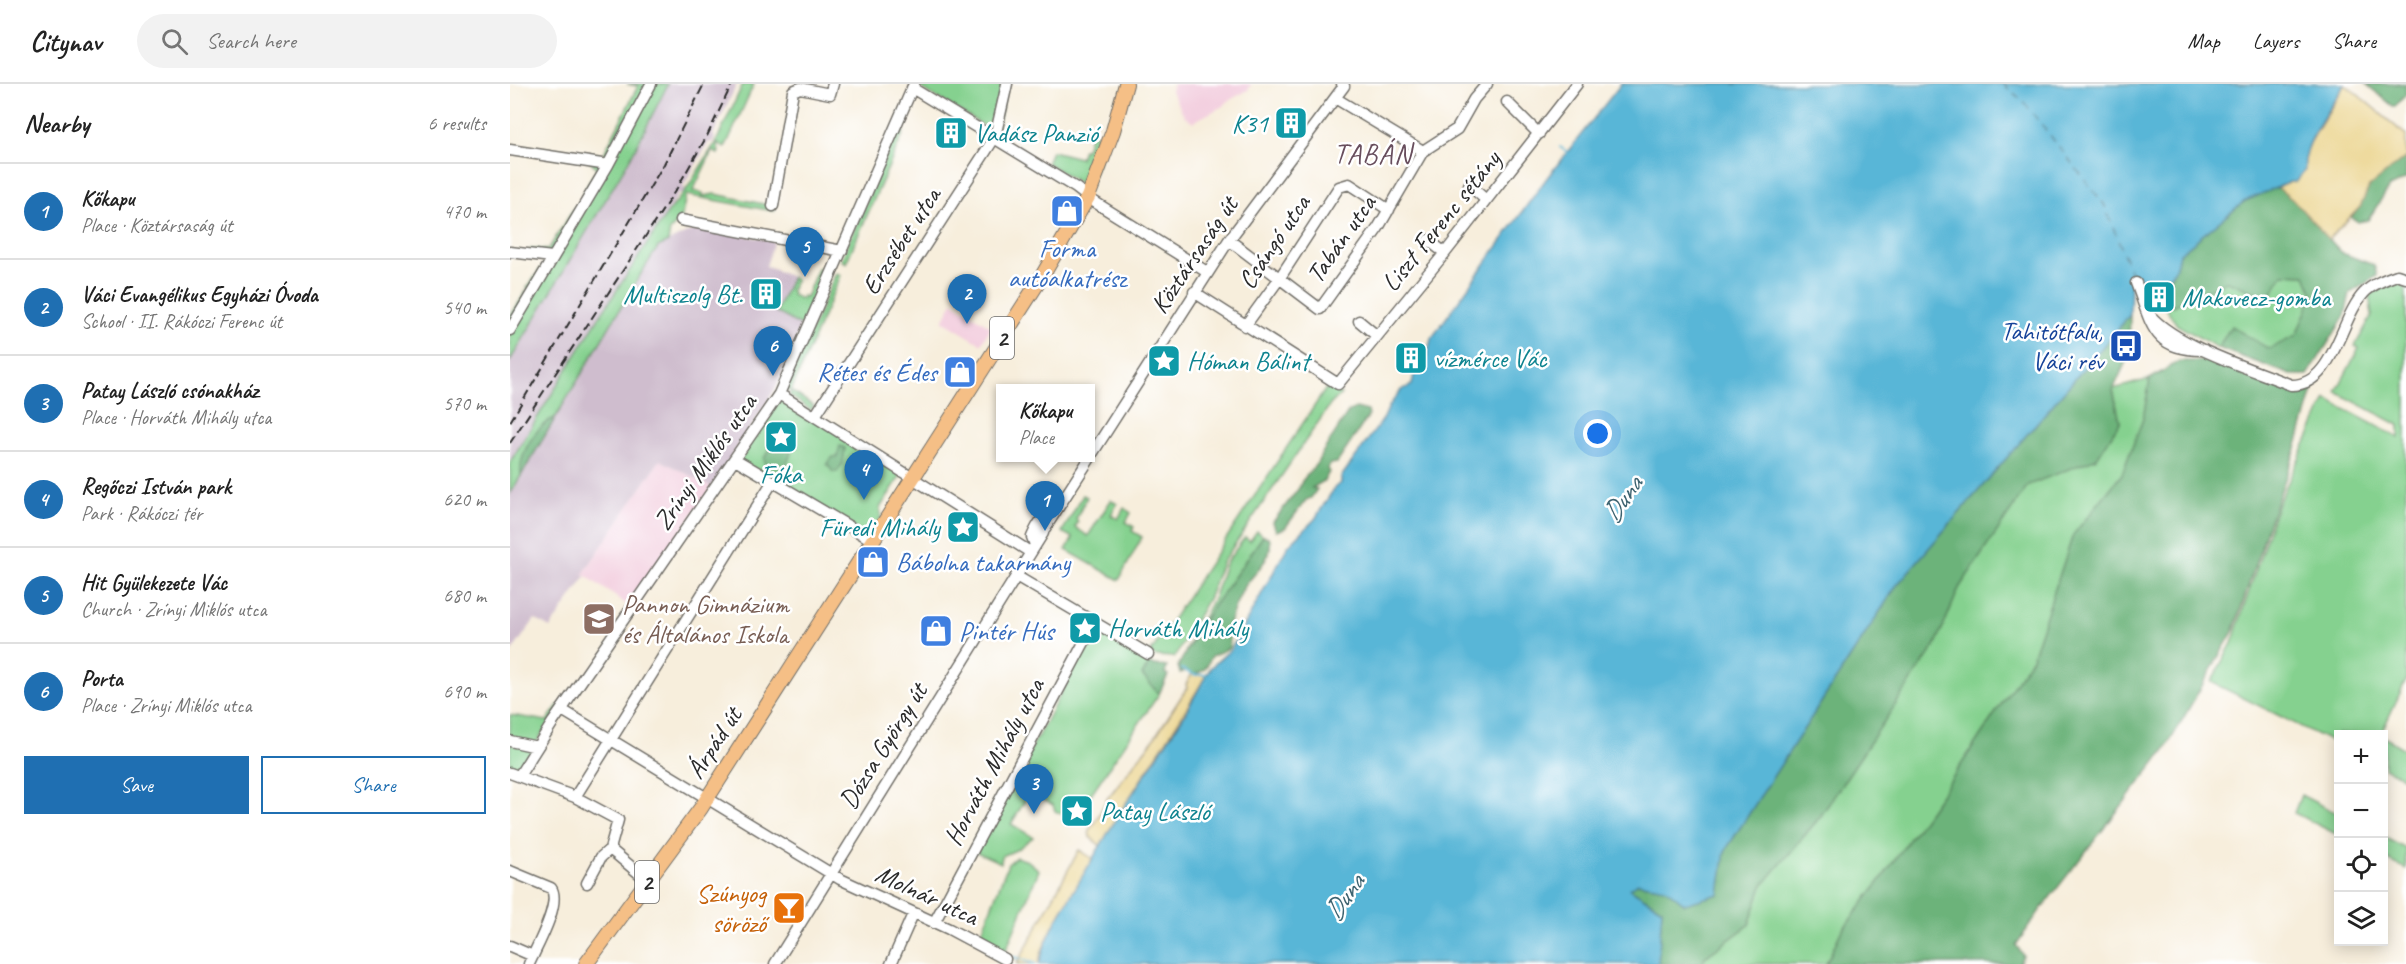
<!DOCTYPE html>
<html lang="en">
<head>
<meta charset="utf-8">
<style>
	:root { --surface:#fff; --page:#f2f2f2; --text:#222; --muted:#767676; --line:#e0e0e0; --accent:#1f6fb2 }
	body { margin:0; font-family:Caveat,sans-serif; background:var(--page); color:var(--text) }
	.controls { position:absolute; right:18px; bottom:18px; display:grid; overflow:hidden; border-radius:0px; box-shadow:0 3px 15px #0003 }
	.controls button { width:54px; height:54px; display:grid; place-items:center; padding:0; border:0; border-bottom:2px solid var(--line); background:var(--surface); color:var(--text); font:30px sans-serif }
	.you { position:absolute; left:1088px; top:350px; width:21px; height:21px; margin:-15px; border:4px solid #fff; border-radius:50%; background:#1a73e8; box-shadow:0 0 0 9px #1a73e833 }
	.badge { display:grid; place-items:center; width:39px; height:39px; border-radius:50%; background:var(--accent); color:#fff; font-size:20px; font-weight:700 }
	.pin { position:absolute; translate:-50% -50px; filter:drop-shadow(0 2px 3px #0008) }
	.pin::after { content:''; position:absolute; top:32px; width:21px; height:18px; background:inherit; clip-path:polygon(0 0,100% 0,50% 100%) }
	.popup { position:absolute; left:486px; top:300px; width:99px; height:78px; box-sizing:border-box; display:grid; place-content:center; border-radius:0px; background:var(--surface); filter:drop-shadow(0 2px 4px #0005); font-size:20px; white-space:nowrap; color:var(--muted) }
	.popup b { font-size:22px; color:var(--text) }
	.popup::after { content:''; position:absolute; left:50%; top:100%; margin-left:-12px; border:12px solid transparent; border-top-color:var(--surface) }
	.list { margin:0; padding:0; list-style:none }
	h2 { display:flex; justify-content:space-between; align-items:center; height:78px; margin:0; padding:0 24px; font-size:26px }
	h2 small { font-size:20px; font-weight:400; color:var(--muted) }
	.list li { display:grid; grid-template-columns:39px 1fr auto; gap:18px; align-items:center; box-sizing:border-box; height:96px; padding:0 24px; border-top:2px solid var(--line) }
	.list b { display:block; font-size:22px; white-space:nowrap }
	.list p { margin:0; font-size:20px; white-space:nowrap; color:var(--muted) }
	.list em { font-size:20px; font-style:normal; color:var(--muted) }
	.actions { display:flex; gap:12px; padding:18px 24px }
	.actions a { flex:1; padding:14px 0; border:2px solid var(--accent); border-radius:0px; text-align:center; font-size:21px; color:var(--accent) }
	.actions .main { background:var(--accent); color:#fff }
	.icon { flex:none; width:33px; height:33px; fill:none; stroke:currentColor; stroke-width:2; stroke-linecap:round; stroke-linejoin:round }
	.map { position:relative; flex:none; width:1896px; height:880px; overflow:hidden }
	header { display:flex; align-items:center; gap:36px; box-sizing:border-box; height:84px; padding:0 30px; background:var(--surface); border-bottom:2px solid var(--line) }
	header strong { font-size:28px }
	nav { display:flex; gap:33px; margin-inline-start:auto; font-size:21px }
	.search { width:420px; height:54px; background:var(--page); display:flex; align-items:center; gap:15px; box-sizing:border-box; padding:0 21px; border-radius:33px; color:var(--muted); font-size:22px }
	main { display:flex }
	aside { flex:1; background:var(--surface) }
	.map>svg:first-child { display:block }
</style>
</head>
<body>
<header>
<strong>Citynav</strong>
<div class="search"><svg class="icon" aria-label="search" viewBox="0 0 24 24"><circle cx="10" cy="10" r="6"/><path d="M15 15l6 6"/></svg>Search here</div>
<nav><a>Map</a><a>Layers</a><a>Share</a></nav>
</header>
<main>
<aside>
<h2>Nearby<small>6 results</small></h2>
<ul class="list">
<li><span class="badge">1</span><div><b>Kőkapu</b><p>Place · Köztársaság út</p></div><em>470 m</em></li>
<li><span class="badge">2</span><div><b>Váci Evangélikus Egyházi Óvoda</b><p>School · II. Rákóczi Ferenc út</p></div><em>540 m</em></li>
<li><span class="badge">3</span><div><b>Patay László csónakház</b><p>Place · Horváth Mihály utca</p></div><em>570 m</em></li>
<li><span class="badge">4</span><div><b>Regőczi István park</b><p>Park · Rákóczi tér</p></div><em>620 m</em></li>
<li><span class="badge">5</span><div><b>Hit Gyülekezete Vác</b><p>Church · Zrínyi Miklós utca</p></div><em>680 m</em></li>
<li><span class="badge">6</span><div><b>Porta</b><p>Place · Zrínyi Miklós utca</p></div><em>690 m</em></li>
</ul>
<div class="actions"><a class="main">Save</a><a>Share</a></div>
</aside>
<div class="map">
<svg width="1896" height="880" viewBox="0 0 1896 880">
	<rect width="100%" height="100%" fill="#fff"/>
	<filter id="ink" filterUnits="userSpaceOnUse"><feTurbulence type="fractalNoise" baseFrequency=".0167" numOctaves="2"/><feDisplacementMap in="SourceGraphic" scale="12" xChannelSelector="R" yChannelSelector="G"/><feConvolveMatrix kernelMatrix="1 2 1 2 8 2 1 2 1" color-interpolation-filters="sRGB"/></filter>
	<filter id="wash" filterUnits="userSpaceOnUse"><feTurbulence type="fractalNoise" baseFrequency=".008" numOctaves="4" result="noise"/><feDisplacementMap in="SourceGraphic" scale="24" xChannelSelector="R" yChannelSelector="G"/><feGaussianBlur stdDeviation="1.35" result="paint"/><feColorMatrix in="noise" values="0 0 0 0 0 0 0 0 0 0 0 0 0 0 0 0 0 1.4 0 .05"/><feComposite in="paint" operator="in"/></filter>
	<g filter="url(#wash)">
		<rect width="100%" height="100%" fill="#f7eedc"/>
		<path fill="#f3cfdf" d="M663,0H741V1L738,6L720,16L713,22L683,38L675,33L661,7Z
			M443,218L481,243L471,260L433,237Z
			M150,376L202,403L119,522L73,490Z"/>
		<path fill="#cfbdce" d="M158,0H227L203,51L205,53L202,59L199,58L173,103L175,105L172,110L169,109L149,142L158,158L189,143L264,157L256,182L282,193L266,228L291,242L266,304L202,403L150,376L73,490L76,492L40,544L25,535L0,570V277L121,73Z"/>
		<path fill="#85d18f" stroke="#587e5d" stroke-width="1.5" d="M117,0H158L121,73L0,277V233L16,207L20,210L22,207L17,204L36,177L20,168L21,164L38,166L64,124L69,128L78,114L72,111L87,84L77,74V69L93,71L128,2Z
			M233,0H244L215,64L206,58L209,67L208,70L202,67L183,107L193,109V112L205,110L263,122L264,127L176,111L171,136L160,146L158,158L148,163L132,188L0,410V378L88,235L154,134L178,103L206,58Z
			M404,0H497L486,49Z
			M388,45L394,48L336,179L331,176Z
			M581,48L587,50L582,67L591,70L577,104L537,79L542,67L570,74L573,65H576Z
			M320,173H322L291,242L266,228L282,193L286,195L281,207L283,208L282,211L292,215L293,212L296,213L308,184L314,186Z
			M326,189L331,191L281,307L304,322L301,326L279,311L281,308L276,305Z
			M1773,190L1795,191L1803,210L1786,252L1759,266L1721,243L1708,264L1667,241L1647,211L1663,222L1717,197L1759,214Z
			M1886,197L1896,203V596L1871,650H1828V661L1701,598L1722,559L1767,422L1816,315L1889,354V341L1826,308L1849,264L1845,262L1862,231L1859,211Z
			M1640,295L1633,335L1612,390L1563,451L1522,574L1439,699L1370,797L1331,848L1316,880H1193L1194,874L1239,841L1252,802L1310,733L1426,560L1449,504L1518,401L1587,374L1610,338L1603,305Z
			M817,303L831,310L820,321L712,479L699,513L665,573L644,572L640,569Z
			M269,310L393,388L370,424L371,434L358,453L225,375Z
			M573,411L577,413L566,435L568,438L565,443L578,452L601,416L607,420L601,431L608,435L614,424L621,429L616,438L624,443L622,447L632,453L609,496L556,466L563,454L552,448Z
			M747,447L753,452L694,536L675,568L704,513L715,480L735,453L740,457Z
			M585,545L639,580L632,591L649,610L564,735L545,727L543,721L520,708L501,740L523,753L506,766L492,772L491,779L466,768Z
			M48,621L51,623L25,660L0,654V631L37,637Z
			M1874,653L1896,666V695L1874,684Z
			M0,660L23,665L8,686L0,685Z
			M1791,711L1828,730V751L1784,729Z
			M1874,753L1896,765V785L1874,774Z
			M506,773L518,777L529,786L494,871L469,855L498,780Z"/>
		<path fill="#6cb37a" stroke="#4c6f52" stroke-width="1.5" d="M1856,0H1896V11L1884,23Z
			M1896,73V95L1879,103L1858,136L1848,138L1841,133L1850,123L1859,103Z
			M1767,103L1784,117L1832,169L1864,181L1867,192L1840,209L1835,232L1798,291H1781L1708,264L1721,242L1759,265L1786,252L1803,210L1795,191L1773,190L1759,214L1717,197L1663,222L1647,211L1665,186L1669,170L1735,117Z
			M1620,231L1619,271L1603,306L1610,338L1587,374L1518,401L1449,504L1426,560L1310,733L1252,802L1239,841L1194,874L1193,880H1148L1152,825L1120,805L1127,799L1155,804L1175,820L1209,810L1215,767L1387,501Z
			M1669,277H1700L1779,305L1805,300L1786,365L1757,445L1724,546L1655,666L1531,825L1506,861L1513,871L1509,880H1316L1331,848L1370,797L1439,699L1522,574L1563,451L1612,390L1633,335L1640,295Z
			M846,324L858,327L859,331L827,379L820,380L817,385L819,388L814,397L802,404L807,405L801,414L796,416L775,444L766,447L763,438L789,404L792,397L807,379L812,369L839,327Z
			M46,333L11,392C8,370 26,341 46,333Z
			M263,361H267V365L274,363L279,364L281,369L275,386L264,391L257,387L254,374Z
			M330,362L335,364L333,379L327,388H323L317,380L323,373H327Z
			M753,452L759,453C766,473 743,489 733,505C728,515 722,529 719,540C718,547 720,556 719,564L702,572L695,585L685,591L676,587L670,589L668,582L694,536Z
			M639,580L657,583L655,589L658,591L649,610L632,591Z"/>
		<path fill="#eeda9e" stroke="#8c8264" stroke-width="1.5" d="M1835,0L1896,51V73L1859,103L1850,123L1819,155L1784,117L1767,103L1780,98L1794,80L1797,64Z
			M682,590L696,591C664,649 623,703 591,762L580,753L579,746L585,739L597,715L643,656L677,604L676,600Z
			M569,766L583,775C571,796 529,859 529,880H507Z"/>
		<path fill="#59b6d7" stroke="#427081" stroke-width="1.5" d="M1111,0H1835C1822,21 1791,61 1795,86L1785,98H1780L1735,117L1669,170L1665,186L1654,198L1640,200L1634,195L1621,201L1620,231L1387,501L1215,767L1209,810L1175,820L1155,804L1128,799L1120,805L1152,825L1148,880H529L535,861L546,837L609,730L673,633L701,583L721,565L778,462L805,435L825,403L831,399V393L874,334L879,322L891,306L902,301L904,290L914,283L921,255L1036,95Z"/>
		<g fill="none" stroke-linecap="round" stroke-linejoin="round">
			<path stroke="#59b6d7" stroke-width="2" d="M1050,63L1057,68
				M894,282L904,290
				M671,585L685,591H696
				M504,873L526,880"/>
			<path stroke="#3d6370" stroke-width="1.5" stroke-dasharray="8 6" stroke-linecap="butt" d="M1493,0L1513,17L1594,120L1624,196"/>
		</g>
	</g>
	<g filter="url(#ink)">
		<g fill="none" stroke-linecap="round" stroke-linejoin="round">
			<defs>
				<path id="minor" d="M402,4L566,104L583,117L697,188
					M825,14L913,67
					M997,18L1029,50
					M0,66L98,81
					M959,101L976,116
					M263,122L283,7L290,4L320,10L323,0
					M171,136L332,167
					M719,156L810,225L868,144L913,67L947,45L964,15L977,0
					M918,156L935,169
					M0,168L42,173
					M1626,199C1642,240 1642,267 1694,266
					M684,208L828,300L935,169L1067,0
					M1636,226C1658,260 1742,285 1781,301C1824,302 1830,234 1854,209C1862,200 1876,195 1887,191L1896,194
					M849,237L867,252
					M735,242L769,195L829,103L839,100L879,126
					M0,246L98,81L141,0
					M269,310L520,468
					M305,332L485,53L497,0
					M580,373L719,156L834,2L832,0
					M225,375L362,456
					M535,444L580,374
					M525,461L522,453C528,439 534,431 546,422
					M506,492L638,570
					M52,626L330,795L439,845L495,875
					M0,657L27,663
					M0,689L65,713L108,736L100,765
					M9,692L43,638L269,310L404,0
					M65,713L263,397
					M100,765L138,797
					M0,787L41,804C52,819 26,864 19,880
					M77,799L91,773L100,765
					M424,839L585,538
					M0,862L23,872
					M265,880L533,449
					M381,880L403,830"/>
				<path id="major" d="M76,880L191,724L531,194L578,113L603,47L616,0"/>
			</defs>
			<use href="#minor" stroke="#726f69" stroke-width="13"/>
			<use href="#major" stroke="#726f69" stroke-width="16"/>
			<use href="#minor" stroke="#fff" stroke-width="10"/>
			<use href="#major" stroke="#f5bf86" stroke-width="14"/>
			<path stroke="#2b2b2b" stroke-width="2" stroke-dasharray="9 4.5" stroke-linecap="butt" d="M0,338L154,80L194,0
				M0,359L167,104L197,52L222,0"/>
		</g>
	</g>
	<defs>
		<symbol id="building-square" viewBox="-11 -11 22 22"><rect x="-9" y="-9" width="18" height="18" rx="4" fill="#0f9aa8" stroke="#fff"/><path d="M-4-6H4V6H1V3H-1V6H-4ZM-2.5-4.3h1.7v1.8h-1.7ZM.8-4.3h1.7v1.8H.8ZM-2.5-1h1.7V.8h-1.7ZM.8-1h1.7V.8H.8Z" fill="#fff"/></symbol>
		<symbol id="shop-square" viewBox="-11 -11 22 22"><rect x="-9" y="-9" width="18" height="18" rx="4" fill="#3f7fe0" stroke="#fff"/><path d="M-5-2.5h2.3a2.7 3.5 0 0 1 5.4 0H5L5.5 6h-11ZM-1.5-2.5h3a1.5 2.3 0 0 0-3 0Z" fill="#fff"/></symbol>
		<symbol id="bus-square" viewBox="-11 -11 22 22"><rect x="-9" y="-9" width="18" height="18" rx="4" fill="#1a4fb4" stroke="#fff"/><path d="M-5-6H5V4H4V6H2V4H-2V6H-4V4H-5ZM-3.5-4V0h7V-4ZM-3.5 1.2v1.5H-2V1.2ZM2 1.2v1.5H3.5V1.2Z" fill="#fff"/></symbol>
		<symbol id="sight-square" viewBox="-11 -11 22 22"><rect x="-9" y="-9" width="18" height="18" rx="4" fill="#0f9aa8" stroke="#fff"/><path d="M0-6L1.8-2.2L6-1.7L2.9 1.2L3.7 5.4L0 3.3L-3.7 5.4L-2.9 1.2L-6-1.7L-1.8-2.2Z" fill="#fff"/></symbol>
		<symbol id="school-square" viewBox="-11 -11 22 22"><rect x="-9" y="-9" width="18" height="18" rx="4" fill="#8d6e63" stroke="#fff"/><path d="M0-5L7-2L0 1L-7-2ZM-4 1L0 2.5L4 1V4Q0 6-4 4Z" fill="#fff"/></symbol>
		<symbol id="bar-square" viewBox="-11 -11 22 22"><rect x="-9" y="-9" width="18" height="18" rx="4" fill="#e8710a" stroke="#fff"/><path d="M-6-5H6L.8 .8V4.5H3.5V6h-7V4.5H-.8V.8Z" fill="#fff"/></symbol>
	</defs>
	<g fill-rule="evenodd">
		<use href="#building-square" x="762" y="20" width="38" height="38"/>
		<use href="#building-square" x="422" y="30" width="38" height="38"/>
		<use href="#shop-square" x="538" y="108" width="38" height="38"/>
		<use href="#building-square" x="237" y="191" width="38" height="38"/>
		<use href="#building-square" x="1630" y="194" width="38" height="38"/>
		<use href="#bus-square" x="1597" y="243" width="38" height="38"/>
		<use href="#building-square" x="882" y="255" width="38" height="38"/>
		<use href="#sight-square" x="635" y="258" width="38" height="38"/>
		<use href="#shop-square" x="431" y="269" width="38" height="38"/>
		<use href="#sight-square" x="252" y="334" width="38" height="38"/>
		<use href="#sight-square" x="434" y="424" width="38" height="38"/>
		<use href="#shop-square" x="344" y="459" width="38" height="38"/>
		<use href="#school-square" x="70" y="516" width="38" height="38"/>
		<use href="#sight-square" x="556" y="525" width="38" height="38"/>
		<use href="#shop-square" x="407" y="528" width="38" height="38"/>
		<use href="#sight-square" x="548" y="708" width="38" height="38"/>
		<use href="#bar-square" x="260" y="805" width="38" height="38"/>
	</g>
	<g text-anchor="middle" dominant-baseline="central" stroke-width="5" stroke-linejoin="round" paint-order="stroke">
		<g fill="#fff" stroke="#6b6b6b" stroke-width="1.5">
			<rect x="480" y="233" width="24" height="42" rx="4.5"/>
			<rect x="125" y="777" width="24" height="42" rx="4.5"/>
		</g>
		<g font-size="24" font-weight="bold" fill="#2b2b2b">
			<text x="492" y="254">2</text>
			<text x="137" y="798">2</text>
		</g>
		<g font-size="26" fill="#0d838f" stroke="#fff" text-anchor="start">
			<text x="758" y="39" text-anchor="end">K31</text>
			<text x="464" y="49">Vadász Panzió</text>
			<text x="233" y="210" text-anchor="end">Multiszolg Bt.</text>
			<text x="1672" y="213">Makovecz-gomba</text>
			<text x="924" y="274">vízmérce Vác</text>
			<text x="677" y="277">Hóman Bálint</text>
			<text x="271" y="390" text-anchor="middle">Fóka</text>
			<text x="430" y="443" text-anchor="end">Füredi Mihály</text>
			<text x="598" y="544">Horváth Mihály</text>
			<text x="590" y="727">Patay László</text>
		</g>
		<g font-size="26" fill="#2b2b2b" stroke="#fff">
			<text transform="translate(931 137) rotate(-51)">Liszt Ferenc sétány</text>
			<text transform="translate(831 155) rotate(-55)">Tabán utca</text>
			<text transform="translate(391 157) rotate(-57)">Erzsébet utca</text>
			<text transform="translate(764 158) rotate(-56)">Csángó utca</text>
			<text transform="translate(684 171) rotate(-56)">Köztársaság út</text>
			<text transform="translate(195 378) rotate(-55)">Zrínyi Miklós utca</text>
			<text transform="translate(204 659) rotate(-57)">Árpád út</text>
			<text transform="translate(373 662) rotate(-58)">Dózsa György út</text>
			<text transform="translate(484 678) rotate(-62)">Horváth Mihály utca</text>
			<text transform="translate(417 811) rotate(25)">Molnár utca</text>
		</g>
		<g font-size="26" fill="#366cbe" stroke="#fff" text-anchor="start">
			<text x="557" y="164" text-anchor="middle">Forma<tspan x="557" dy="30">autóalkatrész</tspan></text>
			<text x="427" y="288" text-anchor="end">Rétes és Édes</text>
			<text x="386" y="478">Bábolna takarmány</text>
			<text x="449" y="547">Pintér Hús</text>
		</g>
		<g font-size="26" fill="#164399" stroke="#fff" text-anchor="end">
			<text x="1593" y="247">Tahitótfalu,<tspan x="1593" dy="30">Váci rév</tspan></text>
		</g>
		<g font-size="26" fill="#785e54" stroke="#fff" text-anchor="start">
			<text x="112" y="520">Pannon Gimnázium<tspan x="112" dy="30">és Általános Iskola</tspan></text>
		</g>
		<g font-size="26" fill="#c56008" stroke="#fff" text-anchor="end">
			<text x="256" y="809">Szúnyog<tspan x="256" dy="30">söröző</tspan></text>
		</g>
		<g font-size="27" font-style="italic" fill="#3d6370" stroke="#fff">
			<text transform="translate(1112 415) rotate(-55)">Duna</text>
			<text transform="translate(834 813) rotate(-55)">Duna</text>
		</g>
		<g font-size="28" letter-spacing="1.5" fill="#684e5d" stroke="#fff">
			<text x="863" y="69">TABÁN</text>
		</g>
	</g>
</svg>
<div class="controls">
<button>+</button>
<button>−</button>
<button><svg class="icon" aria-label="locate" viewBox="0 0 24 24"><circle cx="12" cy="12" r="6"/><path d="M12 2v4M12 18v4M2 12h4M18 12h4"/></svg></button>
<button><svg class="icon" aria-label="layers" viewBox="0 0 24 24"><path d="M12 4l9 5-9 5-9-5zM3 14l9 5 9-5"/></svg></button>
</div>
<div class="you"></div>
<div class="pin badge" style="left:535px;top:447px">1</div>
<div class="popup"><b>Kőkapu</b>Place</div>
<div class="pin badge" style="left:457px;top:240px">2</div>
<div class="pin badge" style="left:524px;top:730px">3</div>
<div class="pin badge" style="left:354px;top:416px">4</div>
<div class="pin badge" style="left:295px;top:193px">5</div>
<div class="pin badge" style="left:263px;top:292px">6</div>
</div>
</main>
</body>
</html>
